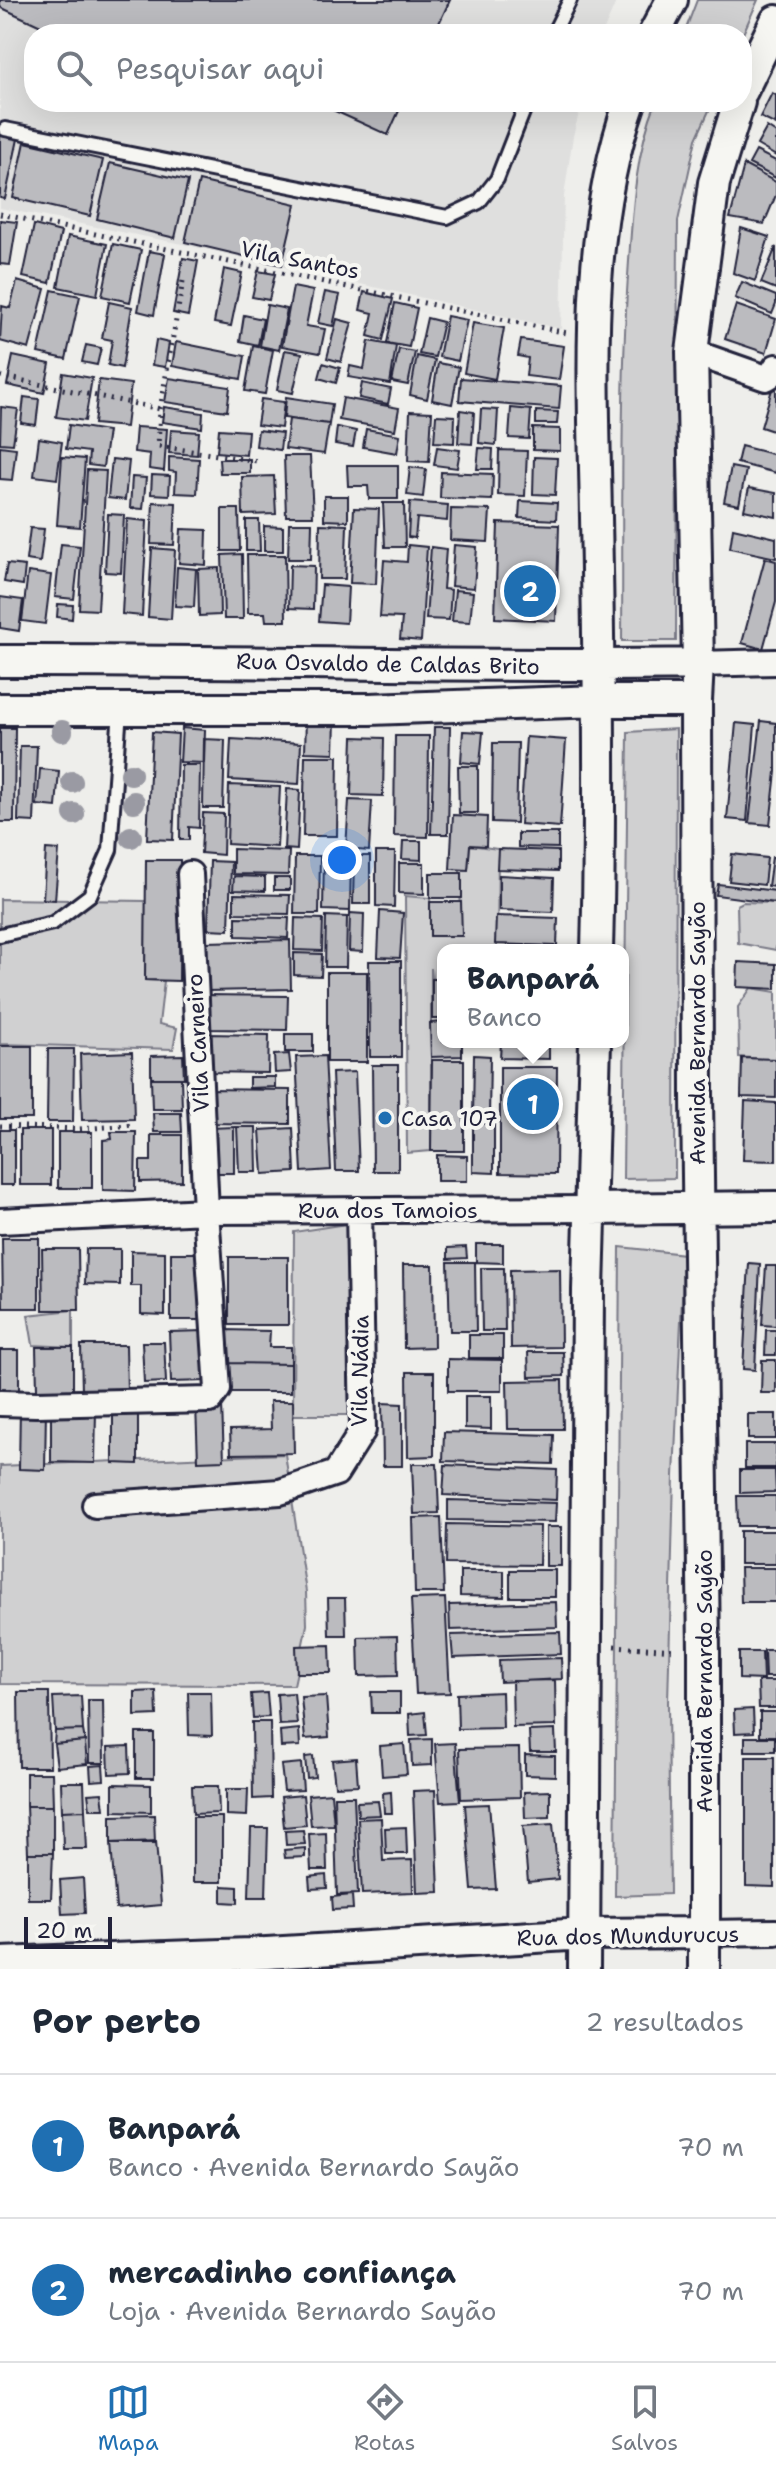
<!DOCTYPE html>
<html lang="pt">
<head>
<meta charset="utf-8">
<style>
	:root { --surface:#fff; --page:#f6f6f7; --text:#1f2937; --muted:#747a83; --line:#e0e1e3; --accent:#1f6fb2 }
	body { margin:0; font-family:"Shantell Sans",sans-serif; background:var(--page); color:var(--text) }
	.scale { position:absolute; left:24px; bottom:20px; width:88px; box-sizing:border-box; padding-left:8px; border:4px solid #22223b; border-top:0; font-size:22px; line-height:28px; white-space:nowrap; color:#22223b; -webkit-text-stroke:6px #f6f6f2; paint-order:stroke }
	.you { position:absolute; left:342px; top:860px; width:28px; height:28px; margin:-20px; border:6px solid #fff; border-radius:50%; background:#1a73e8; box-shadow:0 0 0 12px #1a73e833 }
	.badge { display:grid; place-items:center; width:52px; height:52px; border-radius:50%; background:var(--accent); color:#fff; font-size:26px; font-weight:700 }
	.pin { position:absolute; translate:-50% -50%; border:4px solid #fff; box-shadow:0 2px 8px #0006 }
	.popup { position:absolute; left:437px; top:944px; width:192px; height:104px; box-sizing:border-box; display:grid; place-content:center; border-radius:16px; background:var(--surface); filter:drop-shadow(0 2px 6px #0005); font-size:26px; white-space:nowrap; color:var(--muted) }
	.popup b { font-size:30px; color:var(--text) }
	.popup::after { content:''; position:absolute; left:50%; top:100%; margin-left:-16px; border:16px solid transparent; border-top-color:var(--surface) }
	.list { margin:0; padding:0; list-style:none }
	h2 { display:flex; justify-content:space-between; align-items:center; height:104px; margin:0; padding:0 32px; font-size:34px }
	h2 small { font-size:26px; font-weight:400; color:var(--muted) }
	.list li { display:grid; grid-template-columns:52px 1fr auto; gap:24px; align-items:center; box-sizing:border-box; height:144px; padding:0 32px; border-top:2px solid var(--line) }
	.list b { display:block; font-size:30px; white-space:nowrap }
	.list p { margin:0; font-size:26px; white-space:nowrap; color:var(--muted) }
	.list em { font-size:26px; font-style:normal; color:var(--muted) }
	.icon { flex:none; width:44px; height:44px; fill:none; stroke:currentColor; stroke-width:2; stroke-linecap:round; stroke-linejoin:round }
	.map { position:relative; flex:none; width:776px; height:1969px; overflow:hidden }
	.search { position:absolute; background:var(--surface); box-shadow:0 8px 32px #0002; left:24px; right:24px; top:24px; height:88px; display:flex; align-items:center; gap:20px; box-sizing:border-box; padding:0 28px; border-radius:32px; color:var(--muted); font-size:30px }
	.sheet { height:392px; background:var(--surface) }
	nav { display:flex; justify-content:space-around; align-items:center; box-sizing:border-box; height:112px; border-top:2px solid var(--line); background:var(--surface); font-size:22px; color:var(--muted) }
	nav a { display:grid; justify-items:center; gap:4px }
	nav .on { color:var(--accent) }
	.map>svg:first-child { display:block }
</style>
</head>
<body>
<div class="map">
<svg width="776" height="1969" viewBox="0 0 776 1969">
	<rect width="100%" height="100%" fill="#eeeeeb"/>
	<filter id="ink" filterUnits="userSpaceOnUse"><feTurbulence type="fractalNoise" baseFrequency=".0125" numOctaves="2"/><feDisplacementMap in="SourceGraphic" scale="16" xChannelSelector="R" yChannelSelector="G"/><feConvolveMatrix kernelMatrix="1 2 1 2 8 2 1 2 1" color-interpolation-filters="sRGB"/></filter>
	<g filter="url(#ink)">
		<path fill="#dfdfde" d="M0,0H617L602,34H34V102H582L573,136L564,196L561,329L182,244L0,208Z"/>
		<path fill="#d0d0d1" stroke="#797986" stroke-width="2" d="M697,0H758L742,36V34H684Z
			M656,102H713L696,139L678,221L676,641H622C623,520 620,397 628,276C632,218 634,156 656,102Z
			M676,729L675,1178L623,1179L628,732Z
			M470,845L498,849L497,950H443V979H432L431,968V1151L407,1153L405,896L430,898L431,936H461L460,869H468Z
			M0,899L146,901L145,980L164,981L159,1024L177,1028L173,1049L0,1044Z
			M743,902L776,903V950L738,943L737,905Z
			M751,988L776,992V1060L739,1057L738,1007Z
			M346,1224L352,1415H293L294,1232Z
			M620,1247L684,1254L674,1476L668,1702L670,1894L615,1896Z
			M73,1310V1347L33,1345L28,1315Z
			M285,1454L306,1592L307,1625L294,1685L0,1684V1466Z"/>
		<path fill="#bbbbbf" stroke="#22223b" stroke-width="2" d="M0,0H450L434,34H58L0,7Z
			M772,93L776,95V125L760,117Z
			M315,102H403L388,135Z
			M767,127L776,133V156L757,145Z
			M0,135L18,139L5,199L0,198Z
			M25,142L103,160L90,216L13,198Z
			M756,151L776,161V178L749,164Z
			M110,163L188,181L175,238L97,219Z
			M744,165L776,182V195L764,224L730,218Z
			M199,181L296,204L282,265L185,242Z
			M0,220L17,222L10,265L0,264Z
			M34,225L61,232L50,283L23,277Z
			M741,228L769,237L755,281L733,273Z
			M68,236L107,244L97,295L58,287Z
			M113,244L141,250L130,302L102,296Z
			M776,247V289L761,283Z
			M149,251L165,254L154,315L138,311Z
			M183,258L198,261L188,316L173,313Z
			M224,269L242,273L231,326L214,323Z
			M258,271L275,274L269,300L252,297Z
			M17,281L45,289L29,349L0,341L2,306L10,308Z
			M742,282L776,296V304L772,314L735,298Z
			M293,287L313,291L306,326L325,329L320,353L282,346Z
			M52,290L80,296L66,359L38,353Z
			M325,292L340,295L333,326L318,323Z
			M364,292L393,299L383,340L368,336L373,313L360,310Z
			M109,302L132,307L122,368L108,365L112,340L102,338Z
			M395,303L417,308L409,347L387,343Z
			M267,305L287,309L279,350L260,346Z
			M736,305L776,319L766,353L725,339Z
			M244,315L263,319L258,345L240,341Z
			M447,316L467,320L458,361L439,357Z
			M427,318L443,322L435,357L419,354Z
			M337,319L352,323L341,362L327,358Z
			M473,323L504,328L495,379L464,373Z
			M156,340L169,343L165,367L152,365Z
			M521,340L564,346L559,380L526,376L528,358L518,356Z
			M369,341L396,346L390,384L348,377L350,366L364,369Z
			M176,342L245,356L241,379L172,366Z
			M86,345L101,348L97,365L82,362Z
			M253,346L273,350L265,394L245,391Z
			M399,349L415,352L408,385L392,382Z
			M285,350L302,353L293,393L277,390Z
			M13,356L50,364L44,393L7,385Z
			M417,356L435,360L427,399L410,395Z
			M323,363L340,368L336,383L319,378Z
			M438,363L459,367L452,404L432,400Z
			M63,373L92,378L85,421L56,417Z
			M169,378L230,387L227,411L165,402Z
			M461,378L561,386L559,409L459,401Z
			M775,379H776V432L761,427Z
			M99,380L131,384L126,427L94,424Z
			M362,383L391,389L388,404L359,398Z
			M24,397L39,399L36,425L21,423Z
			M286,397L332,404L329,424L284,418Z
			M343,398L399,408L395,430L339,420Z
			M261,399L284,402L281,428L257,425Z
			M1,407L18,409L13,444L0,443Z
			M164,407L203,413L202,428L162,422Z
			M511,408L531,410L529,439L509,438Z
			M481,409L498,410L496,445L479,443Z
			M460,410L474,412L472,444L458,443Z
			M410,411L432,412L429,462L408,461Z
			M536,411L558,412L557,424H536Z
			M436,415L455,416L454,443L434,442Z
			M289,419L329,424L324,454L285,449Z
			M69,425L108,431L103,467L88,465L89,452L66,449Z
			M136,427L167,429L164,471L149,469L150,454L134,452Z
			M337,427L356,431L353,447L335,444Z
			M533,428L560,429V451L533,450Z
			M219,429L248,431L246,455L217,452Z
			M366,429L400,435L397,453L363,447Z
			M171,430L199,432L197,455L169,453Z
			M258,430L282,433L280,450L256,446Z
			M39,438L62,442L57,479L34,476Z
			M0,446L16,448L12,480L0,479Z
			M741,446L776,455V473L737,463Z
			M437,447L460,450L457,468L434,465Z
			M479,448L493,449L492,469H477Z
			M499,450L527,451L525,496L498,495Z
			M284,456H310L313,516H286Z
			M62,457L85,459L80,527L57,525Z
			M169,457L199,459L197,494L175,493L176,472L169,471Z
			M534,457L557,458L555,495L533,494Z
			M112,459L129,461L125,500L108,498Z
			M219,459H250V473H220Z
			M347,465H398V499H369L368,486H348Z
			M410,467L426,469L423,497L407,495Z
			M731,467L746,470L739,505L724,502Z
			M87,470L106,471L98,610L79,609Z
			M441,472L493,474L492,500L440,498Z
			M152,475L170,476L169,495L151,494Z
			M274,476L276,514L243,515L242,477Z
			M132,477L146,478L143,509L130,508Z
			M749,488L776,493V517L744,510Z
			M324,496H348V521L324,520Z
			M520,501L557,503L556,520L519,518Z
			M153,502L176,503L174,545L151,544Z
			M410,502L448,505L447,521L417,518L415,538L408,537Z
			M383,503H404L405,547H385Z
			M354,508L379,509L376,584L350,583Z
			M222,509H239L240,551H222Z
			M451,509L490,510L488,542L450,540Z
			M108,514L124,515L121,573L105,572Z
			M127,519L147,521L142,616L122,614Z
			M246,520H259L260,551H246Z
			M289,523H312L311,559H288Z
			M498,523L559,525L556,621L495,618Z
			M320,524L347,525L345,579H319Z
			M264,526L283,527V551H264Z
			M30,528L44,529L40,562L26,560Z
			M733,528L776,538V558L730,548Z
			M181,529L207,530L206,565L179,563Z
			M61,544L80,546L74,599L55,597Z
			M408,545L427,547L421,641L400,639L402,618L380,617L384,560L407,562Z
			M454,545L477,547L474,588L451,586Z
			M431,547L446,549L443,589L451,590L449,620L426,619Z
			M152,548L175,550L171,619L148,617Z
			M242,554L243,619H224L222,555Z
			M247,555H285L286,621H266L265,613H248Z
			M765,558L776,561V602L763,649L742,643Z
			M7,564L25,566L23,585L4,582Z
			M290,565L314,566L313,609L289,608Z
			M177,567L196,569L194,607L175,606Z
			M219,568L220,615L199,616L198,569Z
			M28,572L51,575L45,624L22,621Z
			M322,585L348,587L346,623L319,621Z
			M455,590L473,592L470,622L452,621Z
			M0,597L23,600L19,631L0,628Z
			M58,604L73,605L72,619L57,617Z
			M306,718L335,719L334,753L305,752Z
			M761,721L776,723V772L770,825L749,823Z
			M736,723L755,725L747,821L727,819Z
			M434,727H450L448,834H431Z
			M0,728H15L14,822H0Z
			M182,728L205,730L204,763L180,762Z
			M463,731L483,732L480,764L461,762Z
			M152,732L178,734L173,840L147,839Z
			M395,736H429L428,837L394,836Z
			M353,737L384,738L383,796L351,795Z
			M526,737L566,740L560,827L520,824Z
			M204,739L225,740L223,808H203Z
			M231,739L301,743L299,784L229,780Z
			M493,743H518L516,823L492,822Z
			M20,746H37L34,822L18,821Z
			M305,756H338L337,836H303Z
			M181,765H200L199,828L189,827V840H180Z
			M458,766H478V813H459Z
			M40,769L59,771L56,807L37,805Z
			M229,785L280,787L277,847L227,844Z
			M287,789L300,790L297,850L284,849Z
			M349,800L372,801L369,851L346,849Z
			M203,813L224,814L223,855L201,853Z
			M453,815L487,817L486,846L470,845L468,870L450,869Z
			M518,833H558V848L518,847Z
			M403,841H421V860L402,859Z
			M46,849L59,850L55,900L43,899Z
			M233,849L289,851L288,875L233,874Z
			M498,849L558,851V871L497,869Z
			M376,852H395L394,907L376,906Z
			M324,854L351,855L350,911L323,910Z
			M732,854L767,858L764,885L729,881Z
			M295,856H320L319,914H294Z
			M354,856H370V904H353Z
			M772,857H776V887L768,886Z
			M146,860H180L179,981L145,980Z
			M210,861L231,862L229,930L208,929Z
			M399,863H424V894L399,893Z
			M430,873H462V898H430Z
			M499,875L554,878L553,912L499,910Z
			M234,876L265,877V891L233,890Z
			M274,878H290V890H274Z
			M718,884L776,891V903L716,895Z
			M234,894L290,895L289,914L234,913Z
			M430,902H461L462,936H430Z
			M380,911L403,913L400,958L378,957Z
			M350,913L364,914L363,952L349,951Z
			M326,916L347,917L346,967H325Z
			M496,916L558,918L557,946L495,944Z
			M236,917L289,918L288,938L236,936Z
			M295,918L323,919L322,951L294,950Z
			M290,940L291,989L208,991L207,942Z
			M294,953L322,954L321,976L294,975Z
			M369,961H401V1057H370Z
			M738,962L776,964V989L737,987Z
			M327,972H367V1062H327Z
			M432,979H443V1019H432Z
			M207,995L288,996L287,1030L207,1029Z
			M443,1022V1042H462V1056L431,1057L430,1023Z
			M206,1034L269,1035L268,1073L206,1072Z
			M285,1034H313V1052H285Z
			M501,1042H549V1059L500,1058Z
			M0,1046H32V1119H0Z
			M48,1049H74L73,1122H47Z
			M132,1052L134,1119L82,1120L80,1054Z
			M289,1054L291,1072L275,1073L274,1055Z
			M183,1055L184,1078H151V1056Z
			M474,1055L490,1056L489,1118H473Z
			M325,1056L331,1170L302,1172L296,1057Z
			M742,1058L776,1059V1098L741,1097Z
			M432,1060H464V1151H431Z
			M372,1065H398V1171H373Z
			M500,1067H557L556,1174L500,1173Z
			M355,1072L359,1171H336L332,1073Z
			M249,1077H275V1087L249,1088Z
			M151,1078H181L182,1109H152Z
			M206,1089L290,1090V1124L205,1123Z
			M745,1101L776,1103V1161L743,1160Z
			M153,1113H181L182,1132H154Z
			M473,1123L494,1124V1173L473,1172Z
			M234,1127V1173H210V1128Z
			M237,1127H256L257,1172H239Z
			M293,1128L295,1172L263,1174L260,1130Z
			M0,1130H14V1185H0Z
			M20,1130H51V1185H20Z
			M58,1132H92V1188H58Z
			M111,1132H136L135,1191L103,1190V1140L112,1139Z
			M151,1135H182V1181L140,1182V1161H151Z
			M437,1155L467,1156V1181H437Z
			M2,1238H39V1308H3Z
			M476,1244H503V1263L476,1262Z
			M466,1247L467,1258L448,1259V1248Z
			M42,1249H78L79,1310H43Z
			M86,1249H120V1285L85,1284Z
			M131,1251L165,1252V1315L141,1314V1286H131Z
			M171,1253H201L202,1320H171Z
			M229,1257H288V1325H229Z
			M448,1262H475L476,1331H450Z
			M749,1263L760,1264L755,1370L743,1369Z
			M403,1265H433L434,1347L404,1348Z
			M766,1266H776V1326L762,1325Z
			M481,1268H504L505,1331H482Z
			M560,1269L561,1347L511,1348L510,1270Z
			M226,1330L270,1331L269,1347H291V1364L226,1363Z
			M766,1330H776V1355H765Z
			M204,1331L206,1381L171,1382L169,1332Z
			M469,1335H503V1358H469Z
			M142,1342H164L166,1382L144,1383Z
			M81,1345H126L127,1392H82Z
			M36,1347H73V1390H37Z
			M0,1350H19V1391H0Z
			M528,1352H563L564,1376L529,1377Z
			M448,1359L502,1360V1391H448Z
			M762,1360H776V1393H761Z
			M226,1363L291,1364V1392H226Z
			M407,1372H434V1456L408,1457Z
			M562,1380L563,1429H508L507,1381Z
			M465,1396H491V1429L465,1428Z
			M270,1401H293L294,1453L231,1454L230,1430L271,1429Z
			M382,1403L402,1404V1466H383Z
			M196,1405H222L224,1460L198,1461Z
			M20,1407L46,1408L45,1470L19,1469Z
			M113,1407H138V1464L113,1463Z
			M51,1408L96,1409L95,1463L51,1462Z
			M748,1414H776V1439H748Z
			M444,1432L554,1435L553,1464L443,1461Z
			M745,1444H776V1468H745Z
			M412,1464H437L439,1513L414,1514Z
			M445,1465L557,1470L556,1500L443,1495Z
			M740,1470H775L776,1492L740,1493Z
			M737,1496H776V1526H738Z
			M448,1500L556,1503L555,1522L448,1520Z
			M441,1517L444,1593H415L413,1518Z
			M447,1524L540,1526L539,1565L446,1564Z
			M546,1527H561V1566H546Z
			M740,1531H776V1564H740Z
			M740,1568H776V1602H741Z
			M510,1570H555V1597H510Z
			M460,1571H504V1597L460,1596Z
			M328,1598H345L346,1635H329Z
			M445,1598L450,1693L416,1694L411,1599Z
			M556,1602L557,1627L450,1630L449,1605Z
			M560,1632L561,1654L453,1658L451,1635Z
			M397,1636L398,1675L359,1676L358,1637Z
			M330,1645L331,1673H297L296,1646Z
			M764,1650H776V1677H765Z
			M739,1652H762L763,1680L739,1679Z
			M561,1658L562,1679L500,1682L499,1660Z
			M555,1680L556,1726L513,1727L512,1681Z
			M758,1681H776V1708H759Z
			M156,1691L157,1715L135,1716V1692Z
			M18,1692H49L50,1767H19Z
			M188,1692H211L212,1736L189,1735Z
			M371,1692H400V1713H372Z
			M502,1692L503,1728L458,1729L457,1694Z
			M267,1693L269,1717L253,1718L251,1694Z
			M294,1693L297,1724L279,1725L277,1694Z
			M81,1696L83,1730L55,1731L53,1697Z
			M326,1696L329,1737L305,1739L301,1697Z
			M88,1700H103L104,1763H89Z
			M753,1709L754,1732L735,1733L734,1710Z
			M425,1712L427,1735L410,1736L409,1714Z
			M760,1712H776V1736H760Z
			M252,1722H270L271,1798L253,1799Z
			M299,1729L300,1746L281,1747L280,1731Z
			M83,1730L85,1741L54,1744L55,1731Z
			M555,1730L556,1752H530L529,1731Z
			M136,1733H154V1778H136Z
			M745,1737H775V1751H745Z
			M432,1739V1765L412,1766L411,1740Z
			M85,1741L87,1764L57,1767L54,1744Z
			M455,1743L460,1801L440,1802L435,1744Z
			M404,1744L407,1774L382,1776L380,1746Z
			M129,1746L130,1773L109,1774L108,1747Z
			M519,1748L520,1797L461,1799L459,1749Z
			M525,1755L555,1756V1776L525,1775Z
			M313,1756L315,1777L307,1778L305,1757Z
			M746,1757H774V1887L746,1886Z
			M356,1758L358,1785L335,1786L332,1760Z
			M301,1763L303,1790L284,1791L281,1765Z
			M103,1765L104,1780L91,1781L90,1766Z
			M26,1773H52L53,1806H26Z
			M61,1782H84L85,1810L62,1811Z
			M113,1784L151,1785V1812L113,1811Z
			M192,1786H218L219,1813L193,1814Z
			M226,1789H248L247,1816L226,1815Z
			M435,1790L439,1892L417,1893L413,1791Z
			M550,1791V1817L525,1818L524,1792Z
			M391,1792L392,1813H384L383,1793Z
			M102,1793L104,1809H90L88,1794Z
			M331,1793L334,1825L311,1826L308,1795Z
			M303,1795L306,1825L284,1827L281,1797Z
			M334,1796H354L358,1894L337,1895Z
			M378,1801L380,1815L358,1816L357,1802Z
			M489,1804L496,1889L472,1890L465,1805Z
			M26,1806H53V1853H28Z
			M85,1810L87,1849H63L62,1811Z
			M154,1815L155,1843H111V1816Z
			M193,1817H222V1882H193Z
			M381,1818L383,1861L412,1860L413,1892L362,1894L358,1819Z
			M553,1824L558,1879L528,1882L523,1826Z
			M406,1827L407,1854H386L385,1828Z
			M251,1828H268L266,1897H249Z
			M303,1830L305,1844L286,1845L285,1831Z
			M326,1833L327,1870H311L309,1834Z
			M156,1841L161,1905L116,1909L111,1843Z
			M305,1848V1857L285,1858L284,1850Z
			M28,1853H53L51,1899H28Z
			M326,1875L327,1888L310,1889L309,1877Z
			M83,1878L85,1913L62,1914L60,1880Z
			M222,1886L238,1887V1903L222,1902Z
			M352,1895L353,1909L333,1910L332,1897Z"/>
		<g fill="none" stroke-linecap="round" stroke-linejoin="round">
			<defs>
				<path id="service" d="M553,34L570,0
					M5,129L447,217L479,202L497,179L527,102
					M0,935L53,923L90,895L110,850L120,710"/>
				<path id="minor" d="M692,352L766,378L771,375L776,367
					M698,664L776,662
					M0,1221L206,1211L590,1209
					M0,1403L36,1404L210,1400L218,1389L206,1211L190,874
					M95,1505L280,1492L336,1473L363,1430L359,1210
					M705,1933L776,1932"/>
				<path id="tertiary" d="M654,34L672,0
					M742,91L776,21
					M0,661C233,660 466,668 698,664
					M0,709H370L600,701H696
					M597,950C601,806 599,662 596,518C594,380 583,235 630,102
					M590,1209L776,1207
					M0,1963L250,1954L585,1934L705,1933
					M584,1969L588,1290L595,1042
					M704,1969V1653L697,1096L696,701L698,664L692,352L714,183L739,102"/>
			</defs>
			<use href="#service" stroke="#22223b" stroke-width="18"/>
			<use href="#minor" stroke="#22223b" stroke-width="30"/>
			<use href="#tertiary" stroke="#22223b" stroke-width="36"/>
			<path stroke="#22223b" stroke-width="5" stroke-dasharray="2 6" stroke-linecap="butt" d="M0,214L567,333
				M183,281L160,409L158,446L257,461
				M0,376L160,409
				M0,1126L79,1129L135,1125
				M614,1646L676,1650"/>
			<use href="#service" stroke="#f6f6f2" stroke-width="12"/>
			<use href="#minor" stroke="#f6f6f2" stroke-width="24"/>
			<use href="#tertiary" stroke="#f6f6f2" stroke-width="30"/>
		</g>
		<g fill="#9a9aa3">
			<circle cx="62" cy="731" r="11"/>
			<circle cx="131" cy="774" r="11"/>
			<circle cx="72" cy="782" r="11"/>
			<circle cx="134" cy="802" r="11"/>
			<circle cx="74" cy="814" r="11"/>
			<circle cx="131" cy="837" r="11"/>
		</g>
	</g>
	<circle fill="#1f6fb2" stroke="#f6f6f2" stroke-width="3" cx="385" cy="1118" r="8"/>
	<g text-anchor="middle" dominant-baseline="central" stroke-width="8" stroke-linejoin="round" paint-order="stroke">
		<g font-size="22" fill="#22223b" stroke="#f6f6f2">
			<text transform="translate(300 260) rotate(11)">Vila Santos</text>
			<text transform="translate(388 664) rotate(1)">Rua Osvaldo de Caldas Brito</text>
			<text transform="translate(697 1033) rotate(-90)">Avenida Bernardo Sayão</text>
			<text transform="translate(198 1043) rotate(-93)">Vila Carneiro</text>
			<text x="388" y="1210">Rua dos Tamoios</text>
			<text transform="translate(360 1371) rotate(-89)">Vila Nádia</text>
			<text transform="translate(704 1681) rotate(-90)">Avenida Bernardo Sayão</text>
			<text transform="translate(628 1936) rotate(-1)">Rua dos Mundurucus</text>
		</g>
		<g font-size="22" fill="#22223b" stroke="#f6f6f2" text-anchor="start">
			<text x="401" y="1118">Casa 107</text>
		</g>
	</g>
</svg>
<div class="scale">20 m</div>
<div class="you"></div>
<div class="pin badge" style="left:533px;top:1104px">1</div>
<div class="popup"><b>Banpará</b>Banco</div>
<div class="pin badge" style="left:530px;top:591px">2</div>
<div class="search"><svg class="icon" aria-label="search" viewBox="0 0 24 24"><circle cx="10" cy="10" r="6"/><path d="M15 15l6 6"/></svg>Pesquisar aqui</div>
</div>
<section class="sheet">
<h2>Por perto<small>2 resultados</small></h2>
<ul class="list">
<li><span class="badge">1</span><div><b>Banpará</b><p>Banco · Avenida Bernardo Sayão</p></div><em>70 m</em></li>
<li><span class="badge">2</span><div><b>mercadinho confiança</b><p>Loja · Avenida Bernardo Sayão</p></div><em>70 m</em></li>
</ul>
</section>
<nav>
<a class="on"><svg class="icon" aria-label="map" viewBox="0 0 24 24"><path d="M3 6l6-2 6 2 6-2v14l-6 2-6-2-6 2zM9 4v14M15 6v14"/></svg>Mapa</a>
<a><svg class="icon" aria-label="directions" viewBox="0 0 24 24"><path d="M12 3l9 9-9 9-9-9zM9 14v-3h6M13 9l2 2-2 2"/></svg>Rotas</a>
<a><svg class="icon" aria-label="saved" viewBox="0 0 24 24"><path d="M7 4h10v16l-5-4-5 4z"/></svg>Salvos</a>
</nav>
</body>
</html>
